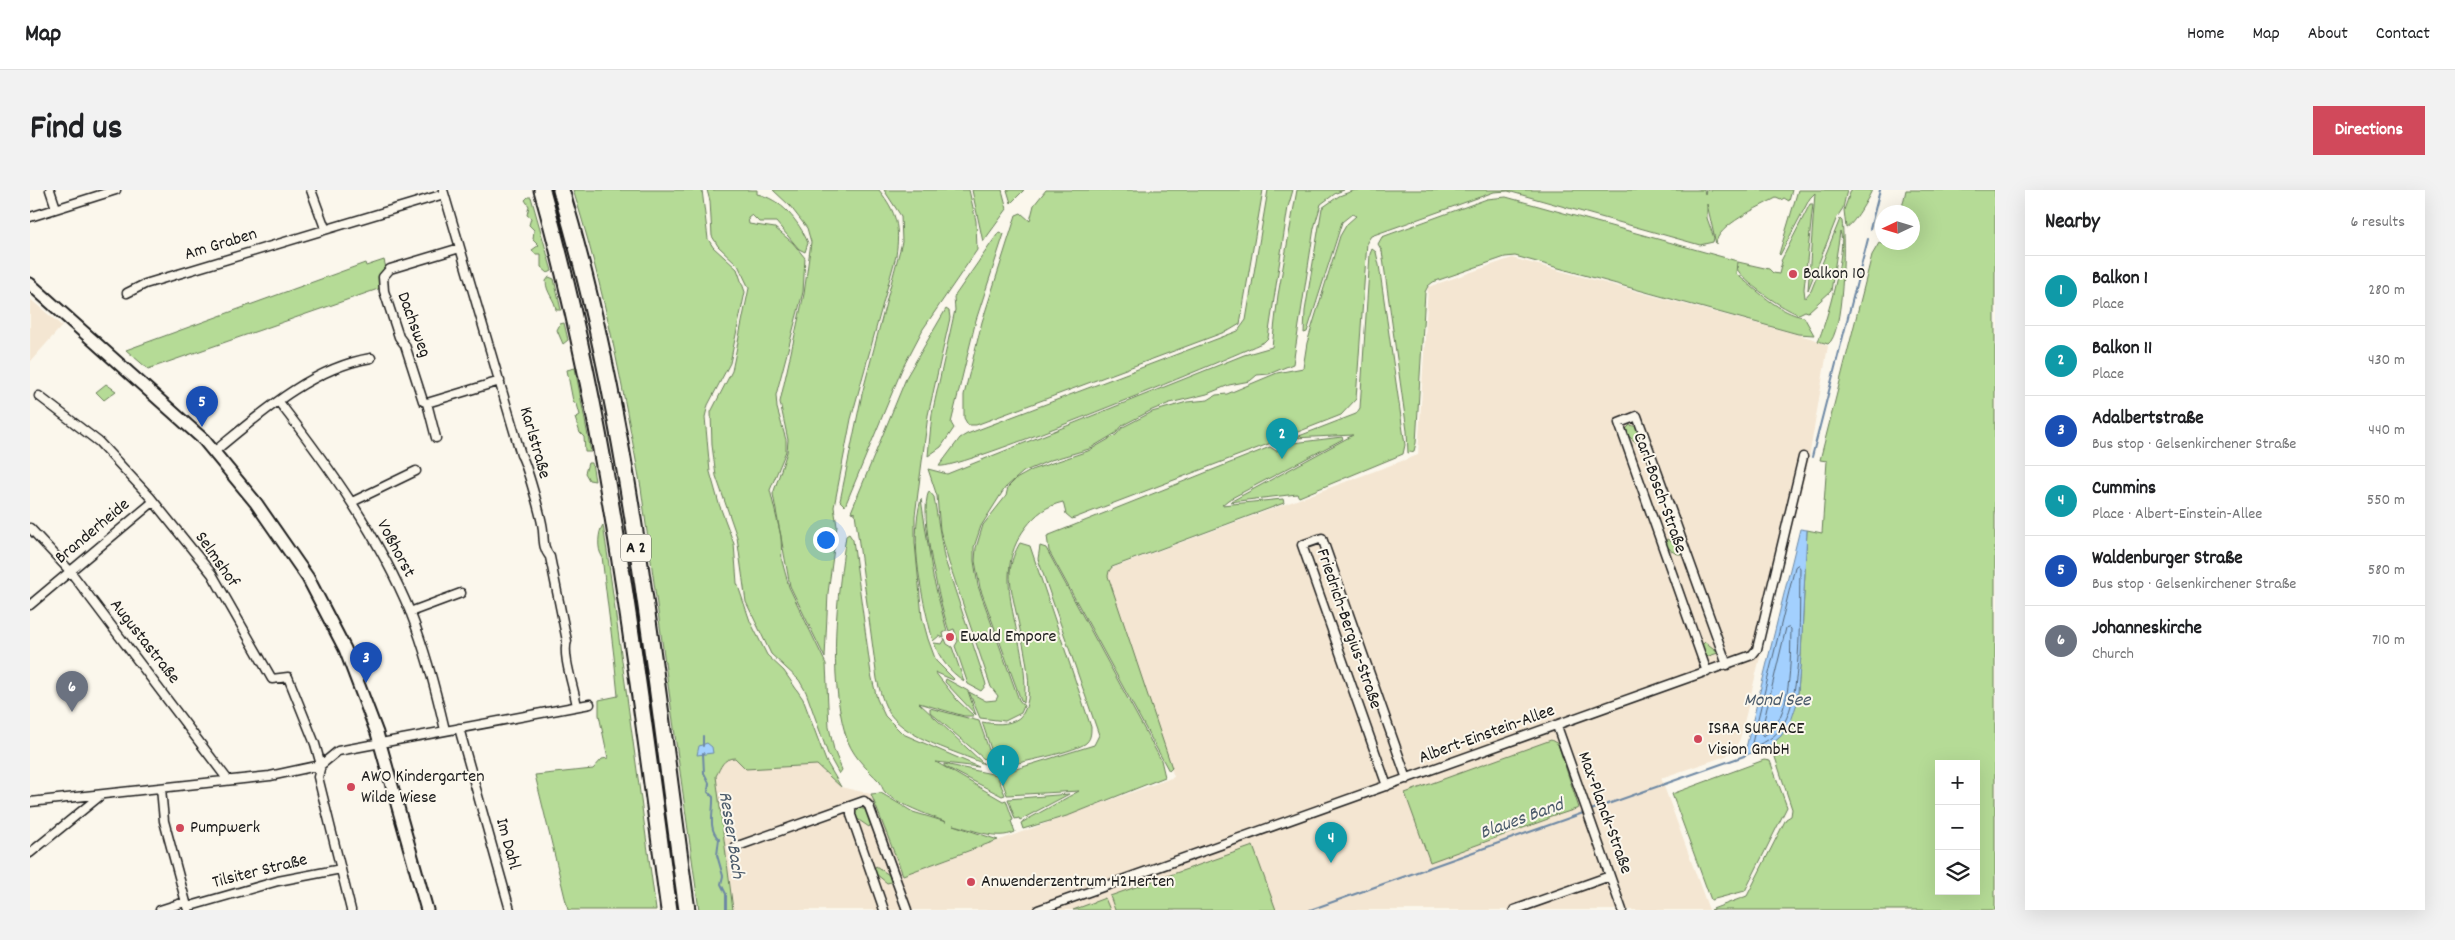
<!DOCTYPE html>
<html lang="en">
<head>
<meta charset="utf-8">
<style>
	:root { --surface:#fff; --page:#f2f2f2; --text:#202124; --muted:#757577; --line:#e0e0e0; --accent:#d1495b }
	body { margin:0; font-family:Dekko,sans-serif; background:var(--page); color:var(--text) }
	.controls { position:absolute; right:15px; bottom:15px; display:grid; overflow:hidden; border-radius:0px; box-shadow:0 5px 20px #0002 }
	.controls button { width:45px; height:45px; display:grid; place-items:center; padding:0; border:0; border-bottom:1px solid var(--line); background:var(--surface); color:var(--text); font:25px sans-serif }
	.compass { position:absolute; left:1845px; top:15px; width:45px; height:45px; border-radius:50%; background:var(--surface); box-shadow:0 5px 20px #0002; rotate:266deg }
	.you { position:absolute; left:795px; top:349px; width:18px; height:18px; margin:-12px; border:4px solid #fff; border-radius:50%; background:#1a73e8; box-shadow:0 0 0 8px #1a73e833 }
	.badge { display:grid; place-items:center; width:32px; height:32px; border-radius:50%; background:var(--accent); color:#fff; font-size:16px; font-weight:700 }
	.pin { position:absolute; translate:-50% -41px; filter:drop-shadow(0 1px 2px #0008) }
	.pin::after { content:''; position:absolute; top:26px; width:18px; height:15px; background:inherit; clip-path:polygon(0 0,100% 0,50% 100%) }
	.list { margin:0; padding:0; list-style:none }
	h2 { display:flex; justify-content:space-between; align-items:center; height:65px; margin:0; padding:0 20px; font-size:21px }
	h2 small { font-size:16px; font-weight:400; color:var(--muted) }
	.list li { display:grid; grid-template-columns:32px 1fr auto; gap:15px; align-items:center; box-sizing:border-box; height:70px; padding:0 20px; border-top:1px solid var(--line) }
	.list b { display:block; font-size:19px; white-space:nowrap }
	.list p { margin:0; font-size:16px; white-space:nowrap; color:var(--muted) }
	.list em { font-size:16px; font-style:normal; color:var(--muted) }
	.icon { flex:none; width:28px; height:28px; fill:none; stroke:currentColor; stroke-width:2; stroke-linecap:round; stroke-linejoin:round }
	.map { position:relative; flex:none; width:1965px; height:720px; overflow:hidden; border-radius:0px }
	header { display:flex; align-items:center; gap:30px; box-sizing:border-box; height:70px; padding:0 25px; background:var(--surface); border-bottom:1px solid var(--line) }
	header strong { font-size:24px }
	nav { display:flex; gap:28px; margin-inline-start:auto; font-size:18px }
	.intro { display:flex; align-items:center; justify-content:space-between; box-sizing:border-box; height:120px; padding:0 30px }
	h1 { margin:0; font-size:35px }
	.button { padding:12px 22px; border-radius:0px; background:var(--accent); color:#fff; font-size:18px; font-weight:700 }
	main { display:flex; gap:30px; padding:0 30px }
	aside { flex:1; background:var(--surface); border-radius:0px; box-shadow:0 5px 20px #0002 }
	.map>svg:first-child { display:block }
</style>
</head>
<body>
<header>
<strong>Map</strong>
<nav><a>Home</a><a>Map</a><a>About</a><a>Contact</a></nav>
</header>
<div class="intro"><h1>Find us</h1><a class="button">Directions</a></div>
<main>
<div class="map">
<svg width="1965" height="720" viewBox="0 0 1965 720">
	<rect width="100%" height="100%" fill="#fbf7ec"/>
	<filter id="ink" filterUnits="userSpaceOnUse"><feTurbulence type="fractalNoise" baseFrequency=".02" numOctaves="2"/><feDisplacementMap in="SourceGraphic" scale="10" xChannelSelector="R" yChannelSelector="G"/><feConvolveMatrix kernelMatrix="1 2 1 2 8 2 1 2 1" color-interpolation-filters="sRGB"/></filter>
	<g filter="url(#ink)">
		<path fill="#f4e6d2" d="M1482,68L1784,149L1798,156L1779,268L1710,549L1706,557L1696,566L1631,588L1679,720H703L686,586L692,573L699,568H705L716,579L787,575L811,597L841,604L873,685L1144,587L1074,381L1388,265L1398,97Z
			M0,109L32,136L0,172Z"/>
		<path fill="#b5db96" stroke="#687c59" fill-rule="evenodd" d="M543,0H672L678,49L683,57L707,79L715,102L700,173L678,215L675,227L680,282L689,314L704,354L707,393L720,431L737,465L754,481L773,509L796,571L811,597L787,575L716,579L705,568C693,568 691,577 686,586L703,720H669L611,298C593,198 574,97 543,0Z
			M677,0H727V4C751,9 769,31 778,53L775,62L769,59L746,32H729L722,25L718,28L719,34L745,38L763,53L775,68L773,102L746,205L747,218L756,250V261L740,300L751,346L752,371L759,397L796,474L799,537L804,560L812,580L809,584L798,564L776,502L769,490L741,464L716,412L707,347L686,286L682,255L681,222L702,181L719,98L708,75L688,56L682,46L680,11Z
			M743,0H849C867,23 870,37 866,66L821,229L804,317L807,336L798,403L795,468L760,396L743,304L757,262L758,250L750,212L774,104L781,52L777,38L760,16Z
			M854,0H939L946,31L947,60L893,139L872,179L815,316L810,311L832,204L872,52L871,26Z
			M942,0H972L977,19L953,52Z
			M977,0H994L981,13Z
			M1016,0H1233L1210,134L1200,140L946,235H938L934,228V205L952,132L986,25L991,23L1000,31L1004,15Z
			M1238,0H1263L1258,17L1238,148L1234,152C1198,169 928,281 909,276L930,248L937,244L1208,141L1216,130Z
			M1267,0H1314L1306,3L1291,14L1284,38L1263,174L1239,184L1227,185L1220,191L1199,195L1177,204L1140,213L1122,220L1093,235L1086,243L1059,259L1021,270L993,282L975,298L951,336L944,357V371L948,396L989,510L994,516L991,523L975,531L950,528L939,502L956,511L966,510L968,506L961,497L919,373L910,340L907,306L898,279L917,284L1214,165L1242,157L1248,105Z
			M1325,0H1674L1675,4L1676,0H1762L1759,11L1754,8L1751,10L1746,8C1731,16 1686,36 1686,54L1677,14V28L1684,48L1683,52L1670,55L1478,1L1464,2L1341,46L1337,52L1326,209L1311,225L1250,249L1249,247L1241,249V253L1042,329L1036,324L1033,312C1016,316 1006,324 996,337C955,390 1002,451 994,513L991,510L950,398L945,371L946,358L953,335L976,306L978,297L986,289L1004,279L1058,261L1086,245L1093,237L1122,222L1157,212L1178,210L1186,205L1197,204L1247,183L1273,178L1277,153L1310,46L1317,34L1326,26L1322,24L1312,32L1277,142L1274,143L1275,121L1292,18L1309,6Z
			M1768,0H1817L1813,18L1807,27L1778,100L1785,3L1780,8L1750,65L1749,64Z
			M1821,0H1842C1838,9 1824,34 1816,38L1814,20Z
			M1876,0H1965V720H1680L1717,706L1756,629L1761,626L1762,619L1741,555L1751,546L1767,513L1771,465L1777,340L1792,343L1797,271L1790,270L1842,65L1849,53L1863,57L1865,53L1882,52V22H1871ZM1909,574H1946V701H1909Z
			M498,7H501L522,81L518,83L511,77V64H505L502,60L509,55L503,49L504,40L499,35L501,28L497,25L499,16L495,10Z
			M1476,7L1707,71L1706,84C1726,99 1750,124 1774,127L1784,145L1768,144L1485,66L1475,67L1403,92L1398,96L1395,102L1386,253L1384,261L1378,263L1377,241L1352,61L1348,54L1352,47L1457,9Z
			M1780,14H1783L1774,99L1775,108L1781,101L1810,29L1812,31C1815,51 1814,144 1798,154L1788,151C1796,135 1818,55 1810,42L1801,101L1778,122L1775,121L1769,124C1757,122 1710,90 1707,78L1708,72L1739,79L1743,83L1749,84L1752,72L1751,71Z
			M969,42L974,44L946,130L921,233L924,238L911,257L898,266L902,224L925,120L924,107Z
			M1342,59L1346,62L1349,75L1375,255L1373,264L1269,307L1267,304L1200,312L1323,245L1264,248L1326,224L1330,218L1340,64Z
			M354,70L356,78L349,87L351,98L118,179L96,160L335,73L336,76Z
			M519,87L524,89L531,120H526C525,109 516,103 516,91Z
			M916,119L919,121L920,128L898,225L885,326V353L892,427L898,449L906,471L924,489L923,490L905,482L927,510L944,526H934L889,513L954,574C926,561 879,550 860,524C853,514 850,501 847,489L825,323L821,322L877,186Z
			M534,133L538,150L533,154L527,140L530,134Z
			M545,178L561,262H555L554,247L550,243L545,228L550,225L547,214L543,211L537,180Z
			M76,194L86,201L74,210L66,202Z
			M1600,235L1607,237L1611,253H1607L1596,244V239Z
			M1312,247L1313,249L1198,310L1192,315L1253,309L1254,313L1082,377L1079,381L1078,386L1142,578L1139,581L1019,361L1017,346L1240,257L1246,261L1252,259L1251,256L1255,254Z
			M558,273H562L565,291L559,290L555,283Z
			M899,301L904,307L914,367L955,491L956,495L951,501L938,494L925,456L928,451L924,439L919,441C910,414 888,324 899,301Z
			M891,309L903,387L917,441L913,443L914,448L909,446L903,451C892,408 879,353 891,309Z
			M573,335L578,368L626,720H538L505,585L563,579L572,569L578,568L569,525V510L588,506C584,459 577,413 572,366C567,360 568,341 573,335Z
			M819,344L823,350L841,484L847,509L855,526L873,544L949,577L906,572L973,611L976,610L983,630L981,631L985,642C966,651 942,639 923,635L968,650L873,685L841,604L851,603L883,622L916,632C901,626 865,613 855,602C852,599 852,595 850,592C835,577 821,565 815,543C798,483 807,407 816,346Z
			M1637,349L1650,357L1651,364C1644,365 1638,358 1635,353Z
			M990,353L1000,356L1061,537C1061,542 1061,548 1057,552C1050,561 985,574 971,576L969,572L966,574L952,532C964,534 978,536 989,528C1016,506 978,412 980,382C981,372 985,361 990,353Z
			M1010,356L1016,358L1131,570L1135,587L1040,625L993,639L991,633L1049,601L977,605L970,584L1064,555L1069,545L1008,369Z
			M915,449L917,454L922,457L934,491C919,481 910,469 904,453L912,454Z
			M1675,452L1687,461L1688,463L1676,467L1672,455Z
			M916,489L938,501L946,525L915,492Z
			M900,518L949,531L964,574L961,575L900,522Z
			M1521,550L1528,554L1549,618L1528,625L1527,624L1518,627V629L1400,672L1375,603Z
			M1734,570L1740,571L1757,617L1715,701L1681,710L1642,604Z
			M914,574L967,585L975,605L972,606L914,576Z
			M1039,604L990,630L989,628L985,629L978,609Z
			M829,618L837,620L841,634L839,637L826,628L825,622Z
			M1223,656L1246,720H1085L1080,706Z
			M846,676L859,685L861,692L857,693L846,684L844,679Z
			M1075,708L1080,720H1043Z"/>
		<path fill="#a3d0fe" stroke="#6d88a4" d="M1770,339L1777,340L1771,465L1767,513L1761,531L1751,546L1741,555L1714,566Z
			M677,553L682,557L683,563L667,565L669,556Z"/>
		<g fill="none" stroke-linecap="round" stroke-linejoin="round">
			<path stroke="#526476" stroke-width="1" d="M1768,375L1770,378C1769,417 1772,493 1757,527C1751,542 1739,552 1724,556L1722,553L1765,377Z
				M1759,437L1761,439C1760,467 1763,532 1733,546L1731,543L1756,438Z"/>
			<path stroke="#6d88a4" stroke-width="2" d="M1840,39L1850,0
				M1782,267L1838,49
				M673,546V556
				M673,563L674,583L679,593L678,602L683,607C684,621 677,639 689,649L687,665L693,686L691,694L696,704V720
				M1561,620L1714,566
				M1280,720L1556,622"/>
			<defs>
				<path id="minor" d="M20,0L26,18
					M281,0L295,38
					M413,0L491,265C496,272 513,332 513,341C514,352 513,358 520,367L537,451C532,465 544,498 547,516
					M0,27L86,0
					M430,58L360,79L353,87L354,101L369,147L375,155L393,211L397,213L470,191
					M97,103L115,94L414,4
					M9,206L69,252L120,307L182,384L242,489L258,487L285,554L291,575L288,587L321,720
					M249,212C300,278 349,346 381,424C396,462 406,501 415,540
					M397,213L406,248
					M185,261C230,224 281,178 341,168
					M322,312L386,281
					M0,338L40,381L198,590
					M0,415L123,312
					M380,422L431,403
					M1677,482L1589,233L1607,226L1697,475
					M1527,536L1592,720
					M429,538L480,720
					M1357,596L1272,355L1292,348L1377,589
					M131,598L134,631L158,720
					M0,612L240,586L291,575L308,561L560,514
					M821,616V625L854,720
					M705,657L834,611L839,616L877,720
					M0,663L70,606
					M157,717L248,691L311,679
					M130,720L155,712
					M1008,720L1722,465L1727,459L1773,267
					M1484,720L1580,686"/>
				<path id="secondary" d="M0,94L174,250L226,313L278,388L315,459L347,543L397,720"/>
				<path id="motorway" d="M512,0C578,235 606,478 639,720
					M531,0C601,234 623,479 657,720"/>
			</defs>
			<use href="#minor" stroke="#1c1c1c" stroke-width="11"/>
			<use href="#secondary" stroke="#1c1c1c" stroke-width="15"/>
			<use href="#motorway" stroke="#1c1c1c" stroke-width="19"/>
			<use href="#minor" stroke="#fbf7ec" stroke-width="8"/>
			<use href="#secondary" stroke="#fbf7ec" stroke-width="11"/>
			<use href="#motorway" stroke="#fbf7ec" stroke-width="15"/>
		</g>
	</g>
	<g fill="#d1495b" stroke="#fbf7ec" stroke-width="2">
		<circle cx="1763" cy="84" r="5"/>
		<circle cx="920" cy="447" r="5"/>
		<circle cx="1668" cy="549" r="5"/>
		<circle cx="321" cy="597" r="5"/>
		<circle cx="150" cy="638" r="5"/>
		<circle cx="941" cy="692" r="5"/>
	</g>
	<g text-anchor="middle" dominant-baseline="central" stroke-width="4" stroke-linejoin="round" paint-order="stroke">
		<rect fill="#fbf7ec" stroke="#5f5e5a" stroke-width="1" x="591" y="344.5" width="30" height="27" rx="4"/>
		<g font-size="16" font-weight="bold" fill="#1c1c1c">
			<text x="606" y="358">A 2</text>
		</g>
		<g font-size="18" fill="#1c1c1c" stroke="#fbf7ec">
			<text transform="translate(191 55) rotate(-17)">Am Graben</text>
			<text transform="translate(383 135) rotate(70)">Dachsweg</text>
			<text transform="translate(504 253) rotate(74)">Karlstraße</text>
			<text transform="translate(1629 303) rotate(70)">Carl-Bosch-Straße</text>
			<text transform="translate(63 342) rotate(-40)">Branderheide</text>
			<text transform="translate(365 359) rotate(62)">Voßhorst</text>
			<text transform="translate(186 370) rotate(55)">Selmshof</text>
			<text transform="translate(1318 439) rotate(71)">Friedrich-Bergius-Straße</text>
			<text transform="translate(114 452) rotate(52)">Augustastraße</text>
			<text transform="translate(1457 545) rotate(-20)">Albert-Einstein-Allee</text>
			<text transform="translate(1574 623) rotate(70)">Max-Planck-Straße</text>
			<text transform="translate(477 654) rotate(75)">Im Dahl</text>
			<text transform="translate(230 682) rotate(-14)">Tilsiter Straße</text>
		</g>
		<g font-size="18" fill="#1c1c1c" stroke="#fbf7ec" text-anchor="start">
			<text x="1773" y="84">Balkon 10</text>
			<text x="930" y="447">Ewald Empore</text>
			<text x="1678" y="539">ISRA SURFACE<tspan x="1678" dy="21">Vision GmbH</tspan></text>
			<text x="331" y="587">AWO Kindergarten<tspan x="331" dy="21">Wilde Wiese</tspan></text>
			<text x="160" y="638">Pumpwerk</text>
			<text x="951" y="692">Anwenderzentrum H2Herten</text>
		</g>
		<g font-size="19" font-style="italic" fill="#4b5b6b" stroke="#fbf7ec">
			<text x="1747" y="511">Mond See</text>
			<text transform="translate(1492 630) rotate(-20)">Blaues Band</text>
			<text transform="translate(700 645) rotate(81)">Resser Bach</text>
		</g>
	</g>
</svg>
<div class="controls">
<button>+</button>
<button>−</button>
<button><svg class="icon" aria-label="layers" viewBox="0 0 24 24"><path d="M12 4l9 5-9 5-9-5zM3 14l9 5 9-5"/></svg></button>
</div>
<svg class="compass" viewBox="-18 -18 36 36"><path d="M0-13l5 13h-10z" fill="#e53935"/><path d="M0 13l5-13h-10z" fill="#757577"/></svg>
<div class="you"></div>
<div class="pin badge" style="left:973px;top:596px;background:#0f9aa8">1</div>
<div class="pin badge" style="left:1252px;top:269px;background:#0f9aa8">2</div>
<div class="pin badge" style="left:336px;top:493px;background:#1a4fb4">3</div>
<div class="pin badge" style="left:1301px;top:673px;background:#0f9aa8">4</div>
<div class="pin badge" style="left:172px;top:237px;background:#1a4fb4">5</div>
<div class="pin badge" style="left:42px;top:522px;background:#6b7280">6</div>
</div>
<aside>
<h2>Nearby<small>6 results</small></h2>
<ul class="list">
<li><span class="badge" style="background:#0f9aa8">1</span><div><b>Balkon 1</b><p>Place</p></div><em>280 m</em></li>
<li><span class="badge" style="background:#0f9aa8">2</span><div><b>Balkon 11</b><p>Place</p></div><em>430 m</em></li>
<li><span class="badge" style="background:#1a4fb4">3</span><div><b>Adalbertstraße</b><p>Bus stop · Gelsenkirchener Straße</p></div><em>440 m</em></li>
<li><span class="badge" style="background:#0f9aa8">4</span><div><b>Cummins</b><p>Place · Albert-Einstein-Allee</p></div><em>550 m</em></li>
<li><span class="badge" style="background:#1a4fb4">5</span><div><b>Waldenburger Straße</b><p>Bus stop · Gelsenkirchener Straße</p></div><em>580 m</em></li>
<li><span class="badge" style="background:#6b7280">6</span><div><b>Johanneskirche</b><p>Church</p></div><em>710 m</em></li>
</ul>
</aside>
</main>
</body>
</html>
